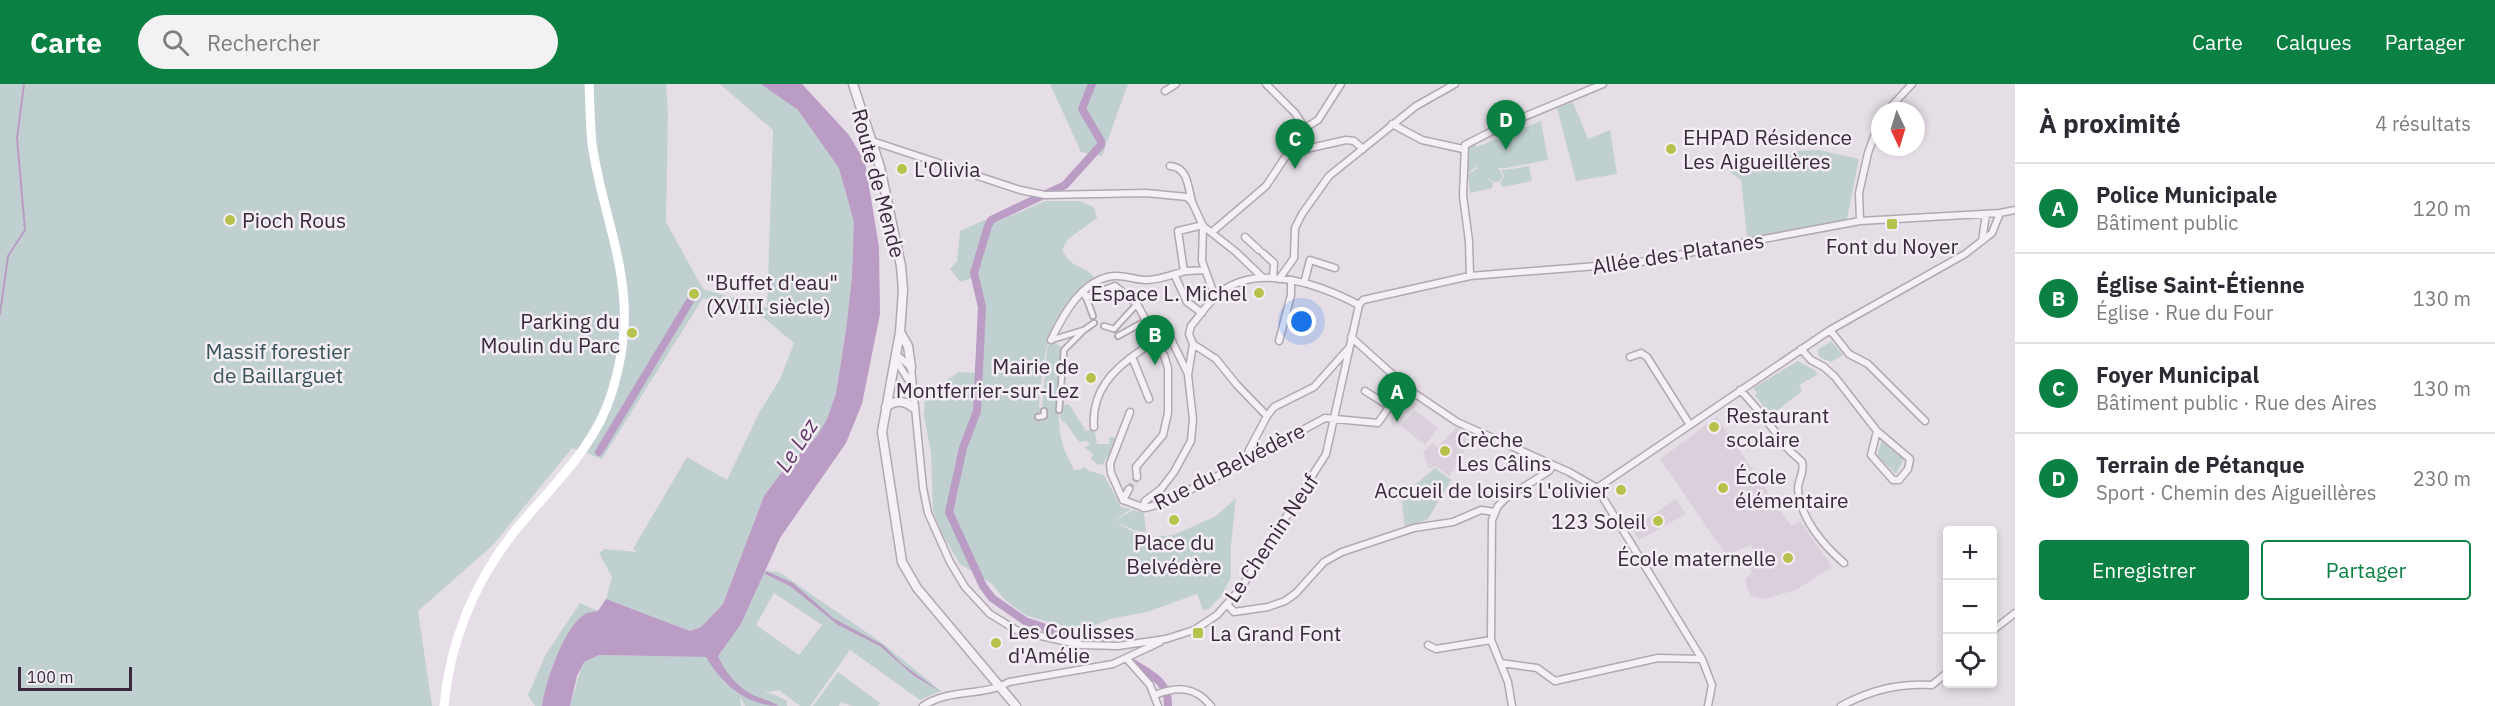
<!DOCTYPE html>
<html lang="fr">
<head>
<meta charset="utf-8">
<style>
	:root { --surface:#fff; --page:#f2f2f3; --text:#2b2b33; --muted:#7c7c81; --line:#e1e1e2; --accent:#0b8043 }
	body { margin:0; font-family:"IBM Plex Sans",sans-serif; background:var(--page); color:var(--text) }
	.controls { position:absolute; right:18px; bottom:18px; display:grid; overflow:hidden; border-radius:6px; box-shadow:0 3px 9px #0003 }
	.controls button { width:54px; height:54px; display:grid; place-items:center; padding:0; border:0; border-bottom:2px solid var(--line); background:var(--surface); color:var(--text); font:30px sans-serif }
	.compass { position:absolute; left:1871px; top:18px; width:54px; height:54px; border-radius:50%; background:var(--surface); box-shadow:0 3px 9px #0003; rotate:176deg }
	.scale { position:absolute; left:18px; bottom:15px; width:114px; box-sizing:border-box; padding-left:6px; border:3px solid #3a293c; border-top:0; font-size:16px; line-height:21px; white-space:nowrap; color:#3a293c; -webkit-text-stroke:4px #f3edf4; paint-order:stroke }
	.you { position:absolute; left:1302px; top:238px; width:21px; height:21px; margin:-15px; border:4px solid #fff; border-radius:50%; background:#1a73e8; box-shadow:0 0 0 9px #1a73e833 }
	.badge { display:grid; place-items:center; width:39px; height:39px; border-radius:50%; background:var(--accent); color:#fff; font-size:20px; font-weight:700 }
	.pin { position:absolute; translate:-50% -50px; filter:drop-shadow(0 2px 3px #0008) }
	.pin::after { content:''; position:absolute; top:32px; width:21px; height:18px; background:inherit; clip-path:polygon(0 0,100% 0,50% 100%) }
	.list { margin:0; padding:0; list-style:none }
	h2 { display:flex; justify-content:space-between; align-items:center; height:78px; margin:0; padding:0 24px; font-size:26px }
	h2 small { font-size:20px; font-weight:400; color:var(--muted) }
	.list li { display:grid; grid-template-columns:39px 1fr auto; gap:18px; align-items:center; box-sizing:border-box; height:90px; padding:0 24px; border-top:2px solid var(--line) }
	.list b { display:block; font-size:22px; white-space:nowrap }
	.list p { margin:0; font-size:20px; white-space:nowrap; color:var(--muted) }
	.list em { font-size:20px; font-style:normal; color:var(--muted) }
	.actions { display:flex; gap:12px; padding:18px 24px }
	.actions a { flex:1; padding:14px 0; border:2px solid var(--accent); border-radius:6px; text-align:center; font-size:21px; color:var(--accent) }
	.actions .main { background:var(--accent); color:#fff }
	.icon { flex:none; width:33px; height:33px; fill:none; stroke:currentColor; stroke-width:2; stroke-linecap:round; stroke-linejoin:round }
	.map { position:relative; flex:none; width:2015px; height:622px; overflow:hidden }
	header { display:flex; align-items:center; gap:36px; box-sizing:border-box; height:84px; padding:0 30px; background:var(--accent); color:#fff }
	header strong { font-size:28px }
	nav { display:flex; gap:33px; margin-inline-start:auto; font-size:21px }
	.search { width:420px; height:54px; background:var(--page); display:flex; align-items:center; gap:15px; box-sizing:border-box; padding:0 21px; border-radius:33px; color:var(--muted); font-size:22px }
	main { display:flex }
	aside { flex:1; background:var(--surface) }
	.map>svg:first-child { display:block }
</style>
</head>
<body>
<header>
<strong>Carte</strong>
<div class="search"><svg class="icon" aria-label="search" viewBox="0 0 24 24"><circle cx="10" cy="10" r="6"/><path d="M15 15l6 6"/></svg>Rechercher</div>
<nav><a>Carte</a><a>Calques</a><a>Partager</a></nav>
</header>
<main>
<div class="map">
<svg width="2015" height="622" viewBox="0 0 2015 622">
	<rect width="100%" height="100%" fill="#e5dee6"/>
	<path fill="#dad0db" d="M1415,326L1438,344L1425,361L1401,342Z
		M1717,333L1791,442L1800,437L1832,483L1796,506L1764,515L1750,512L1745,496L1752,488L1746,477L1754,470L1751,461L1726,471L1660,375Z
		M1456,343L1473,352L1449,393L1436,382L1429,385L1423,368L1433,359L1438,363Z
		M1676,415L1686,430L1639,456L1632,445Z"/>
	<path fill="#c0d0d0" fill-rule="evenodd" d="M0,0H666L668,29L666,138L703,205L767,224L773,46L720,0H775L836,64L859,140L846,246L836,308L827,335L817,352L781,389L764,412L723,520L701,543L690,547L606,515L612,493L599,469L605,465L637,468L633,465L687,373L727,396L759,329L780,295L794,259L764,234L703,214L602,375L572,364L493,461L418,527L432,622H0Z
		M1050,0H1128L1102,72L1081,68Z
		M1573,18L1588,55L1610,46L1617,90L1576,97L1557,24Z
		M1541,37L1548,76L1506,84H1498L1503,92L1499,98H1493L1486,92L1493,100L1492,104L1470,109L1468,90L1478,84L1476,83L1467,89L1466,64L1474,60L1477,63Z
		M1819,66L1859,75L1847,135L1783,149L1747,153L1741,96L1730,88L1732,80L1794,67Z
		M1529,82L1532,97L1503,103L1500,99L1504,92L1501,85L1506,86Z
		M1045,117H1079L1094,123L1097,134L1068,155L1062,166C1072,186 1084,180 1096,195C1046,230 1044,267 1039,323L1042,325L1047,265L1051,256L1066,267L1064,321L1069,320L1086,347L1091,345L1095,349L1097,360H1110L1109,355L1111,352L1114,354L1118,353L1110,373H1107L1103,380L1098,381L1091,375L1093,370L1084,363L1090,361L1086,357L1080,358C1072,351 1070,341 1061,336L1059,327C1059,355 1062,361 1074,386H1080L1084,383L1090,387L1104,391L1121,423L1131,425L1113,437L1134,426L1144,429L1146,448L1134,446L1116,438L1133,448L1151,453L1174,451L1216,432L1236,414L1231,461V494L1221,512L1209,525L1203,526L1197,510L1147,528L1110,535L1093,542L1076,545L1027,532L1005,516L992,500L960,480L942,450L933,427L931,369L924,332L925,313L941,310L947,296L959,288L976,289L980,222L972,194L960,198L950,185L957,177L960,147L985,136L997,138Z
		M1831,257L1843,271L1831,278L1819,273L1818,266Z
		M1798,277L1816,287L1817,291L1799,301L1802,307L1775,328L1767,327L1755,311L1757,309L1753,304Z
		M1882,356L1904,375L1896,390L1877,372Z
		M1435,384L1451,396L1428,435L1405,444L1401,412Z
		M765,487L779,488L882,559L941,607L920,616L850,566L810,622H800L779,606L764,609L773,610L787,617V622H745L740,612L741,622H570L583,578L599,571L706,573L741,540ZM774,509L822,541L799,571L756,541Z
		M580,519L598,527C595,528 588,528 585,530C564,542 545,599 542,622H535L528,611L546,570Z
		M838,588L880,619L878,622H853L840,618L839,622H813Z"/>
	<path fill="#bb9cc4" d="M761,0H802L849,51L865,78L879,163L880,230L862,320L846,359L780,454L741,540L718,572C725,588 737,603 753,611C762,615 770,616 779,622C747,622 721,599 706,573L599,571L584,578L577,592L570,622H542C545,599 564,542 585,530C588,528 595,528 598,527L606,515L690,547L701,543L723,520L764,412L781,389L817,352L827,335L836,309L846,246L852,194L854,138L839,84L798,26Z
		M766,487L793,499L833,534L883,561L902,580L941,608L914,592L880,562L838,541L790,502L765,490Z"/>
	<g fill="none" stroke-linecap="round" stroke-linejoin="round">
		<path stroke="#bb9cc4" stroke-width="2" d="M0,230L8,172L25,146L17,54L24,0"/>
		<path stroke="#bb9cc4" stroke-width="8" d="M1092,0L1082,25L1101,57V61L1065,101L991,136L988,142L974,189L982,223L977,327L963,364L949,428L983,502L992,514L1025,537L1076,554L1105,558
			M599,368L690,217
			M1133,579C1151,591 1169,597 1168,622"/>
		<path stroke="#c3bac4" stroke-width="6" stroke-dasharray="6 3" stroke-linecap="butt" d="M1129,405L1137,393"/>
		<defs>
			<path id="pedestrian" d="M1086,213L1093,232
				M1104,242L1114,245L1137,220
				M1118,252L1147,236
				M1051,256L1084,246L1094,239
				M1059,326L1064,266L1084,246
				M1038,333L1044,332V327"/>
			<path id="minor" d="M1266,0L1295,29L1305,44
				M1165,7L1176,0
				M1887,27L1912,0
				M1392,40L1422,56L1463,65
				M872,57L1020,106L1045,111L1146,109L1187,113L1192,118L1203,142L1236,168L1262,193
				M1288,69L1346,56L1354,57L1363,65
				M1170,82C1188,83 1188,103 1192,118
				M1860,137L1859,109L1868,69L1880,36
				M1203,142L1202,177L1215,213
				M1212,148L1266,102L1288,69L1291,59L1305,44L1318,36L1341,0
				M1245,153L1259,166
				M1982,157L1986,130
				M1263,169L1274,179L1273,194
				M1184,187L1178,147L1203,141
				M1174,190L1187,218L1202,229
				M1470,192L1469,157L1463,112L1465,61L1502,42L1603,0
				M1279,195L1294,174L1295,144L1302,130L1329,92L1416,22L1455,0
				M1304,199L1310,176L1335,184
				M1083,207L1086,213L1115,202L1137,220L1157,257
				M1359,221L1363,216L1470,192L1635,179L1860,137L2000,129L2015,126
				M1830,246L1849,270L1868,280L1925,337
				M1351,253L1411,307L1457,338L1569,388L1597,404L1702,575L1712,601L1708,622
				M1051,256C1063,231 1082,195 1114,192C1125,191 1135,196 1146,196C1158,196 1171,191 1182,188C1190,186 1198,187 1205,186
				M1279,257L1291,211V197
				M1801,265L1811,276L1824,283L1835,293L1877,347L1910,375L1908,385L1899,396H1893L1871,371L1877,347
				M898,272L911,283L923,404L928,429L950,478L965,503L990,530L1018,547L1082,561L1118,562L1166,555L1194,546L1217,531L1241,504L1326,370L1359,221
				M1132,273L1149,315
				M1630,273L1641,269L1647,273L1690,341
				M897,278L911,300
				M1740,306C1757,323 1771,342 1785,361C1789,368 1797,372 1802,378C1805,389 1798,395 1798,405C1800,434 1823,461 1844,479
				M1365,307L1389,322
				M1267,332L1237,301L1216,275L1193,260L1189,250L1191,242C1200,231 1210,216 1222,207C1261,179 1321,201 1359,221
				M1094,343C1091,308 1113,285 1140,267C1149,261 1160,254 1169,251L1188,290
				M1246,376L1249,366L1267,332L1274,323L1314,303L1348,265
				M1137,393L1136,383L1163,351L1168,329V284L1164,271L1153,259
				M1597,404L1830,246L1965,170L1992,149L2000,129
				M1123,416L1145,424L1161,420L1212,395L1325,334L1378,339L1405,300
				M1123,416L1111,389L1110,380L1130,328
				M1123,416L1129,405
				M1143,424L1145,417L1161,405L1174,388L1191,357L1193,335L1188,291L1193,260
				M1227,520L1234,528L1268,523L1285,517L1296,509L1324,478L1342,468L1414,444L1453,438L1481,426L1495,428
				M1992,547L2015,529
				M1428,561L1436,565L1491,556
				M1127,575L1150,601L1158,622
				M1501,579L1537,584L1555,597L1658,574L1702,575
				M1155,611C1177,602 1195,602 1211,622
				M923,622C950,604 983,613 1009,598L1113,580L1160,558
				M1512,622L1508,598L1491,556L1492,436L1498,422L1505,415L1549,387L1553,381
				M1841,622C1871,606 1899,599 1932,601L1948,588"/>
			<path id="tertiary" d="M853,0L880,83L901,182L903,206L900,248L882,348L902,478L917,504L1016,622
				M900,248L908,262L911,283
				M886,323C896,315 905,317 914,324"/>
		</defs>
		<use href="#pedestrian" stroke="#b2a8b3" stroke-width="8"/>
		<use href="#minor" stroke="#b2a8b3" stroke-width="9"/>
		<use href="#tertiary" stroke="#b2a8b3" stroke-width="11"/>
		<use href="#pedestrian" stroke="#f5f0f5" stroke-width="4.5"/>
		<use href="#minor" stroke="#f5f0f5" stroke-width="6"/>
		<use href="#tertiary" stroke="#f5f0f5" stroke-width="8"/>
		<path stroke="#fff" stroke-width="9" d="M444,622C450,558 474,499 514,448C549,405 596,363 612,308C621,279 626,249 624,219C621,164 599,113 592,59C590,40 590,19 589,0"/>
	</g>
	<g fill="#b6c24c" stroke="#f3edf4" stroke-width="2">
		<circle cx="1671" cy="65" r="6"/>
		<circle cx="902" cy="85" r="6"/>
		<circle cx="230" cy="136" r="6"/>
		<rect x="1886" y="134" width="12" height="12" rx="3"/>
		<circle cx="1259" cy="209" r="6"/>
		<circle cx="694" cy="210" r="6"/>
		<circle cx="632" cy="249" r="6"/>
		<circle cx="1091" cy="294" r="6"/>
		<circle cx="1714" cy="343" r="6"/>
		<circle cx="1445" cy="367" r="6"/>
		<circle cx="1723" cy="404" r="6"/>
		<circle cx="1621" cy="406" r="6"/>
		<circle cx="1174" cy="436" r="6"/>
		<circle cx="1658" cy="437" r="6"/>
		<circle cx="1788" cy="474" r="6"/>
		<rect x="1192" y="543" width="12" height="12" rx="3"/>
		<circle cx="996" cy="559" r="6"/>
	</g>
	<g text-anchor="middle" dominant-baseline="central" stroke-width="5" stroke-linejoin="round" paint-order="stroke">
		<g font-size="21" fill="#3a293c" stroke="#f3edf4" text-anchor="start">
			<text x="1683" y="53">EHPAD Résidence<tspan x="1683" dy="24">Les Aigueillères</tspan></text>
			<text x="914" y="85">L'Olivia</text>
			<text x="242" y="136">Pioch Rous</text>
			<text x="1892" y="162" text-anchor="middle">Font du Noyer</text>
			<text x="706" y="198">"Buffet d'eau"<tspan x="706" dy="24">(XVIII siècle)</tspan></text>
			<text x="1247" y="209" text-anchor="end">Espace L. Michel</text>
			<text x="620" y="237" text-anchor="end">Parking du<tspan x="620" dy="24">Moulin du Parc</tspan></text>
			<text x="1079" y="282" text-anchor="end">Mairie de<tspan x="1079" dy="24">Montferrier-sur-Lez</tspan></text>
			<text x="1726" y="331">Restaurant<tspan x="1726" dy="24">scolaire</tspan></text>
			<text x="1457" y="355">Crèche<tspan x="1457" dy="24">Les Câlins</tspan></text>
			<text x="1735" y="392">École<tspan x="1735" dy="24">élémentaire</tspan></text>
			<text x="1609" y="406" text-anchor="end">Accueil de loisirs L'olivier</text>
			<text x="1646" y="437" text-anchor="end">123 Soleil</text>
			<text x="1174" y="458" text-anchor="middle">Place du<tspan x="1174" dy="24">Belvédère</tspan></text>
			<text x="1776" y="474" text-anchor="end">École maternelle</text>
			<text x="1008" y="547">Les Coulisses<tspan x="1008" dy="24">d'Amélie</tspan></text>
			<text x="1210" y="549">La Grand Font</text>
		</g>
		<g font-size="21" fill="#3a293c" stroke="#f3edf4">
			<text transform="translate(879 99) rotate(75)">Route de Mende</text>
			<text transform="translate(1678 169) rotate(-9)">Allée des Platanes</text>
			<text transform="translate(1229 382) rotate(-27)">Rue du Belvédère</text>
			<text transform="translate(1271 454) rotate(-56)">Le Chemin Neuf</text>
		</g>
		<g font-size="21" fill="#375456" stroke="#f3edf4">
			<text x="278" y="267">Massif forestier<tspan x="278" dy="24">de Baillarguet</tspan></text>
		</g>
		<g font-size="22" font-style="italic" fill="#62366c" stroke="#f3edf4">
			<text transform="translate(796 361) rotate(-57)">Le Lez</text>
		</g>
	</g>
</svg>
<div class="controls">
<button>+</button>
<button>−</button>
<button><svg class="icon" aria-label="locate" viewBox="0 0 24 24"><circle cx="12" cy="12" r="6"/><path d="M12 2v4M12 18v4M2 12h4M18 12h4"/></svg></button>
</div>
<svg class="compass" viewBox="-18 -18 36 36"><path d="M0-13l5 13h-10z" fill="#e53935"/><path d="M0 13l5-13h-10z" fill="#7c7c81"/></svg>
<div class="scale">100 m</div>
<div class="you"></div>
<div class="pin badge" style="left:1397px;top:338px">A</div>
<div class="pin badge" style="left:1155px;top:281px">B</div>
<div class="pin badge" style="left:1295px;top:85px">C</div>
<div class="pin badge" style="left:1506px;top:66px">D</div>
</div>
<aside>
<h2>À proximité<small>4 résultats</small></h2>
<ul class="list">
<li><span class="badge">A</span><div><b>Police Municipale</b><p>Bâtiment public</p></div><em>120 m</em></li>
<li><span class="badge">B</span><div><b>Église Saint-Étienne</b><p>Église · Rue du Four</p></div><em>130 m</em></li>
<li><span class="badge">C</span><div><b>Foyer Municipal</b><p>Bâtiment public · Rue des Aires</p></div><em>130 m</em></li>
<li><span class="badge">D</span><div><b>Terrain de Pétanque</b><p>Sport · Chemin des Aigueillères</p></div><em>230 m</em></li>
</ul>
<div class="actions"><a class="main">Enregistrer</a><a>Partager</a></div>
</aside>
</main>
</body>
</html>
